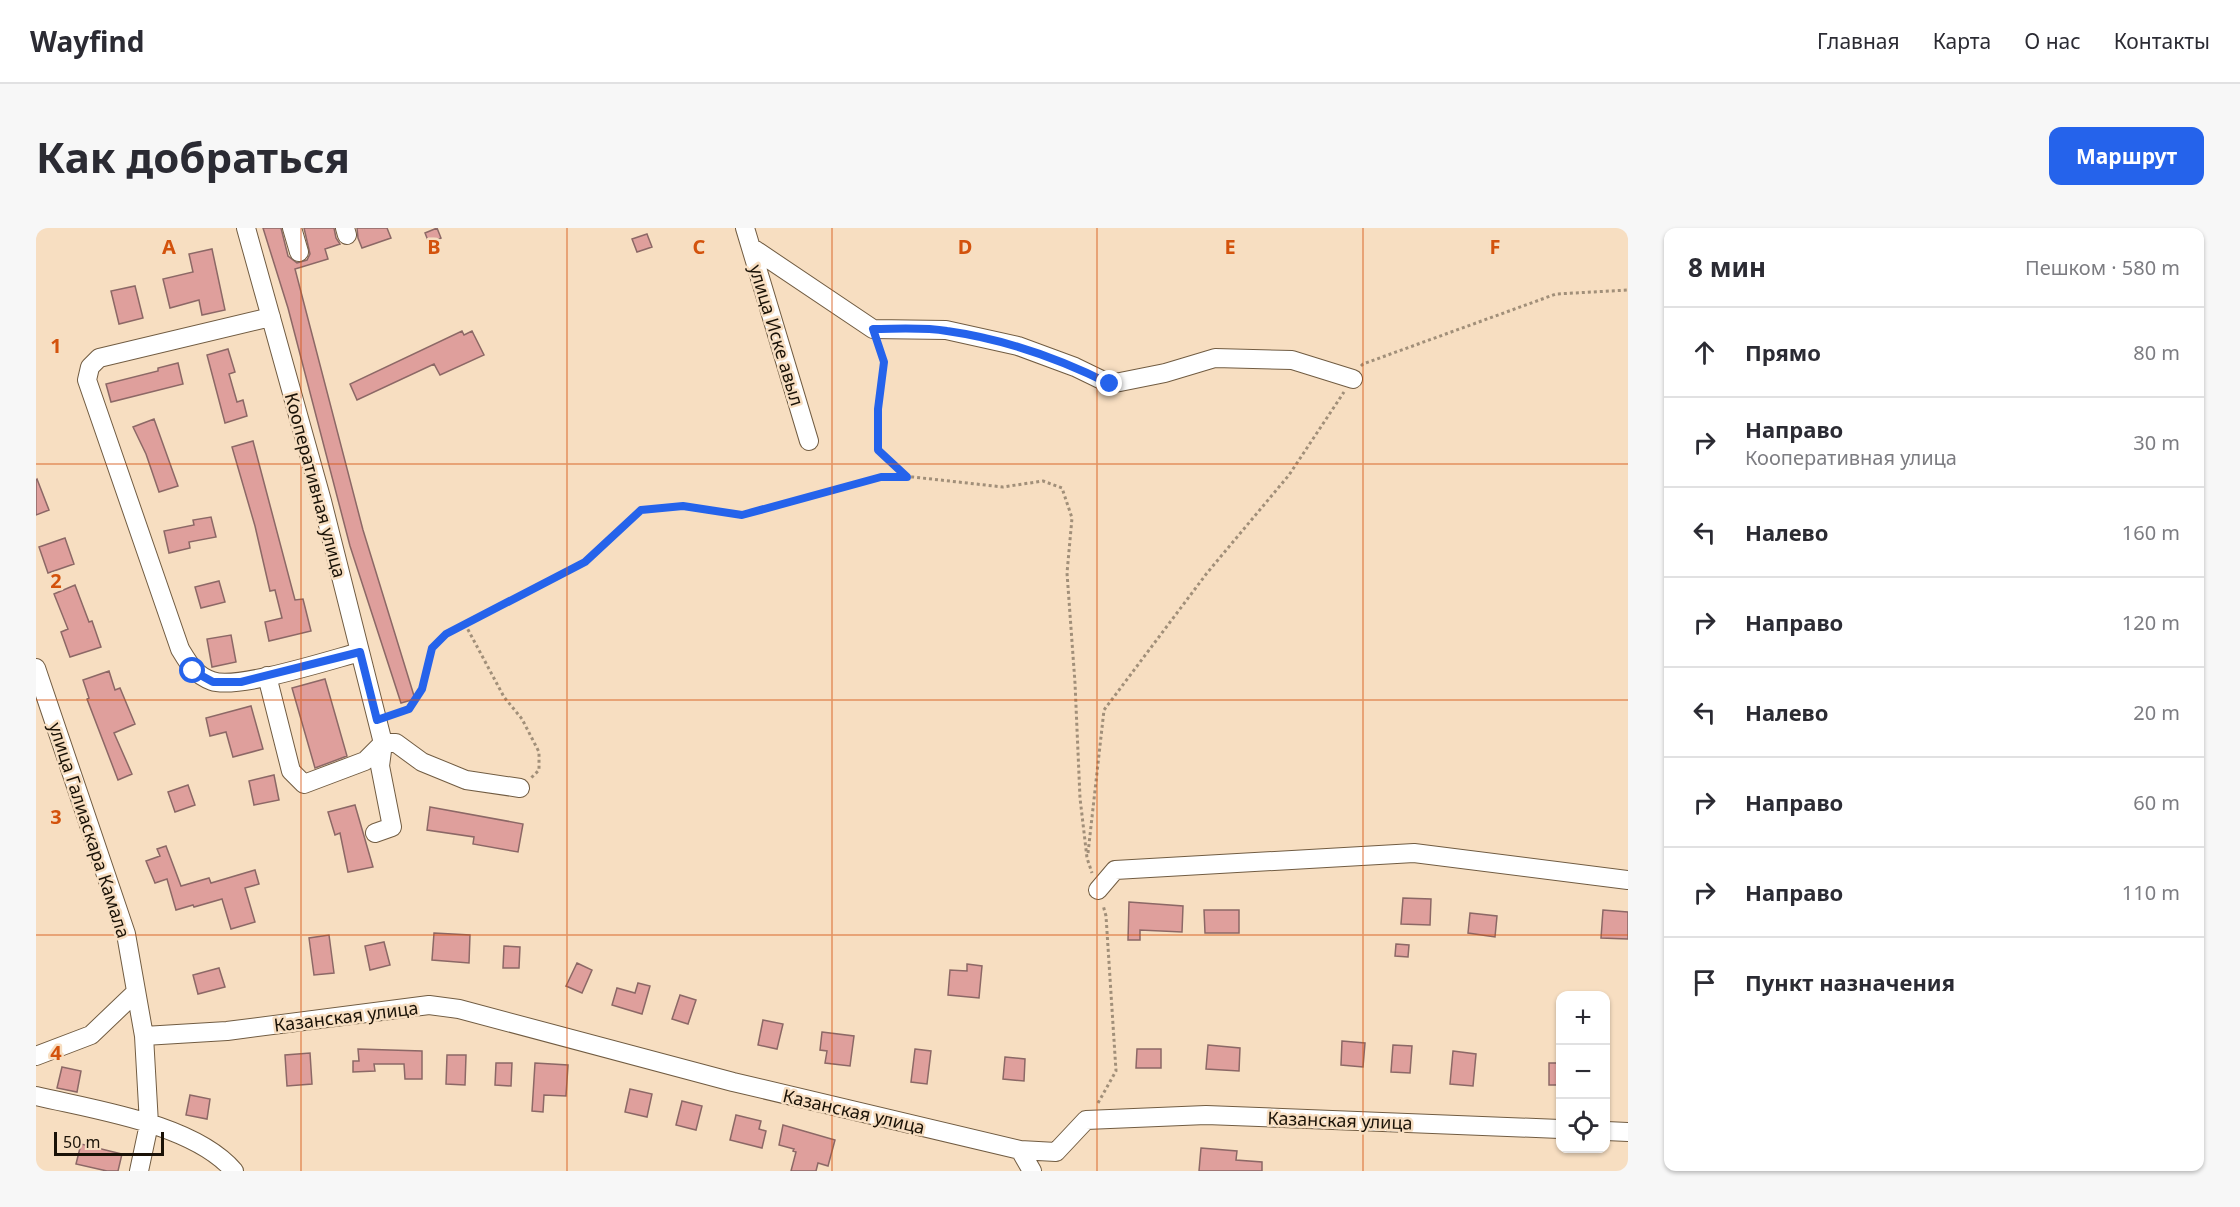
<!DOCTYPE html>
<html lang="ru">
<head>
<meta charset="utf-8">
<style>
	:root { --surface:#fff; --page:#f7f7f7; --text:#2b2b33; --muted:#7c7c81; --line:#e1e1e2; --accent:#2563eb }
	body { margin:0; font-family:"Noto Sans",sans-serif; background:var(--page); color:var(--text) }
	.controls { position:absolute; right:18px; bottom:18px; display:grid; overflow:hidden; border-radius:12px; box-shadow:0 2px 4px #0004 }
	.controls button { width:54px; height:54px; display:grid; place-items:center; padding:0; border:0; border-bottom:2px solid var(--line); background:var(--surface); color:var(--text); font:30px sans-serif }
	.scale { position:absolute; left:18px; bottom:15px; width:110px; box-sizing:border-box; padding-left:6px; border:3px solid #1a1207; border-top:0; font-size:16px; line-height:21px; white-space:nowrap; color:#1a1207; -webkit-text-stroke:4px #f7dec1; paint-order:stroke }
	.stop { position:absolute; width:18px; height:18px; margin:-14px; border:4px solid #2563eb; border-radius:50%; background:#fff }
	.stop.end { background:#2563eb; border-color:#fff; box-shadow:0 2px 6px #0008 }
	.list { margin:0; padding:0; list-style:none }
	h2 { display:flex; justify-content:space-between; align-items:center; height:78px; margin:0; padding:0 24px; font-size:26px }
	h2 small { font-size:20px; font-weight:400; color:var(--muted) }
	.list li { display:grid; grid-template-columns:39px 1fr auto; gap:18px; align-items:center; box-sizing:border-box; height:90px; padding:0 24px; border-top:2px solid var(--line) }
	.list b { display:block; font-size:22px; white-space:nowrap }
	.list p { margin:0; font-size:20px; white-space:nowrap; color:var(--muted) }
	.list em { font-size:20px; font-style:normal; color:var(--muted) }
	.icon { flex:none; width:33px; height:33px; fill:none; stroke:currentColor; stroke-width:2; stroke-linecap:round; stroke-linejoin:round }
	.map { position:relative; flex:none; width:1592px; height:943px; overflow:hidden; border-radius:12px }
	header { display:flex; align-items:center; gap:36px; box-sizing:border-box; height:84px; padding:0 30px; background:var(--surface); border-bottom:2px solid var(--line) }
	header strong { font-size:28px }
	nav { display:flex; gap:33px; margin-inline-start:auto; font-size:21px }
	.intro { display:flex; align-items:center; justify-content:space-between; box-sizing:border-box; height:144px; padding:0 36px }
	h1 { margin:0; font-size:42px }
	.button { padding:15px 27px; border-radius:12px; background:var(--accent); color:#fff; font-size:21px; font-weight:700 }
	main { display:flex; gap:36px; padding:0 36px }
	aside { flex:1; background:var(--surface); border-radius:12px; box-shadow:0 2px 4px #0004 }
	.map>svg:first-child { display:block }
</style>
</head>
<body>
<header>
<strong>Wayfind</strong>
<nav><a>Главная</a><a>Карта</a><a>О нас</a><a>Контакты</a></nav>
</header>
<div class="intro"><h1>Как добраться</h1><a class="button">Маршрут</a></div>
<main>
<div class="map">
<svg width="1592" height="943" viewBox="0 0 1592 943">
	<rect width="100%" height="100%" fill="#f7dec1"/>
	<path fill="#df9f9c" stroke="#8c6866" stroke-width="1.5" d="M227,0H245L252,28L261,35L271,32L274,26L268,0H298L300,10L304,16L289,21L292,31L259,41L327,302L379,471L365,475L314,318L252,80Z
		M321,0H351L355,10L326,20L322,10Z
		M401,0L405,10L393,15L389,5Z
		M611,6L616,19L601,24L596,11Z
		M176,21L189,82L166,87L163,72L134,80L127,51L157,44L153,26Z
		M99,58L107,90L83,96L75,63Z
		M426,103L428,107L436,103L448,127L404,147L398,136L321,172L314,156Z
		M192,121L199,144L193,146L201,174L207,172L211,188L189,195L171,127Z
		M142,135L147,156L75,174L70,156L122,143V140Z
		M118,191L142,258L123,264L110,226L97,199Z
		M217,213L259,372L267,371L275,403L233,413L229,394L246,390L239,362L234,363L219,298L196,219Z
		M1,251L13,282L0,287V252Z
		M175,289L180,309L153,314L154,320L133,325L128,303L158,297L157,292Z
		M29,310L38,336L12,345L3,319Z
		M183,353L189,374L165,380L159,359Z
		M39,357L53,394L56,393L65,419L34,429L25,404L32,401L18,366Z
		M195,407L200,434L176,439L171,411Z
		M73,443L79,462L84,460L99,496L78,505L96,546L82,552L51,471L53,470L47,452Z
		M289,451L311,528L279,540L256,460Z
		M215,478L227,521L197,529L190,504L174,508L170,490Z
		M238,547L243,572L218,577L213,553Z
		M152,557L159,577L139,584L132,564Z
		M319,577L337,639L312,644L304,605L299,607L292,584Z
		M394,579L487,596L482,624L437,616L438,609L391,602Z
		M130,618L145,658L173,650L175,655L219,642L223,656L209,660L219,694L195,701L186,671L158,679L157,677L140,682L131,651L119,655L110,633L124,628L121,621Z
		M1367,670L1395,671L1394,697L1365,696Z
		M1093,674L1147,678L1146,704L1104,702V712H1092Z
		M1168,682H1203V705H1169Z
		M1567,682L1592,684V711L1565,710Z
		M1434,685L1461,688L1459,709L1432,705Z
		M398,705L434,707L433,735L396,732Z
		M293,707L298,745L278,747L273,710Z
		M348,714L354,737L334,742L329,718Z
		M1360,716L1373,717L1372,729L1359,728Z
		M468,718L484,719L483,740H467Z
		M541,735L556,742L546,765L530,758Z
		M931,736L946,738L943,770L912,767L914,742L931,743Z
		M183,740L189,759L162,766L157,747Z
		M602,755L614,758L606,786L576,777L581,760L599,765Z
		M644,767L660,772L652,796L636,791Z
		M727,792L747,796L741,821L722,817Z
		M786,804L818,808L814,838L789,835L791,823L784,822Z
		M1306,813L1329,815L1327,839L1305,837Z
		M1172,817L1204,820L1203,843L1170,841Z
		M1357,817L1376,818L1374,845L1355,844Z
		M322,821L386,823V851H369L368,836H338L339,843L317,844V833H323Z
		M879,821L895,823L891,856L875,854Z
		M1101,821H1125V840H1100Z
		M1417,823L1440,826L1437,858L1414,856Z
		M274,825L276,856L251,858L249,827Z
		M411,827H430L429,857L410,856Z
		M969,829L989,831L988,853L967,851Z
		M460,835H476L475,858L459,857Z
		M499,835L532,837L530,868L508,867L507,884L496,883Z
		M1513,835H1524V857H1513Z
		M26,839L45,843L41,864L21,860Z
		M594,861L616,866L611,889L589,884Z
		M154,867L174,871L171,891L150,887Z
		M646,873L666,878L660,902L640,897Z
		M700,887L725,893L723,901L730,903L726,920L694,912Z
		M747,897L799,912L792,938L782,935L780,943H755L760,924L757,923L758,921L743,917Z
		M45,916L86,926L82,943H71L40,936Z
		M1165,920L1201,923L1200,932L1226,934V943H1163Z"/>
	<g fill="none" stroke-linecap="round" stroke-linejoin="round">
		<defs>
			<path id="minor" d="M210,0L286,273L347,515H360L386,534L430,552L484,560
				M256,0L263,24
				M309,0L311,7
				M709,0L773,213
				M715,19L837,101L910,102L982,118L1039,139L1074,156L1129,145L1179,130L1256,132L1317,151
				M235,89L63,130L54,139L51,152L144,421C153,436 159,447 176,453C201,462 294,432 324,424
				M0,440L90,706L108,808L113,896L103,943
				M231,448L255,543L268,556L329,533L347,515L344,538L356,599L339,605
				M1062,662L1079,642L1378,625L1592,652
				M108,808L191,803L393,777L423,781L697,854L984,922L1020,924L1050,892L1170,887L1524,901
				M0,828L55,807L100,764
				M0,868C59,882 158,896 198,943
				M1570,903L1592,904
				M984,922L996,943"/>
		</defs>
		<use href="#minor" stroke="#715c42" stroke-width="20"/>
		<path stroke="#a18f79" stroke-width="3" stroke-dasharray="3 3" stroke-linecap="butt" d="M842,117L848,133L842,181V222L871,249
			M1325,138L1327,136L1520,66L1592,62
			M429,396L468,469L486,491L503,524V542L494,551
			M357,487L373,481L386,461L396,420L410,406L549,334L605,282L647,278L706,287L845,249H877L967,259L1007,253L1026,260L1036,290L1031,345L1039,455L1044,570L1051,630L1056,645
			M1052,625L1068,482L1171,345L1253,247L1308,164
			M1062,875L1080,843L1070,688L1067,677"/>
		<use href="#minor" stroke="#fff" stroke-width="18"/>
	</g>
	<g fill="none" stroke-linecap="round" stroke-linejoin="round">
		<path stroke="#2563eb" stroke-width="8" d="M157,443L177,454H205L324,424L341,492L373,481L386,461L396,420L410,406L549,334L605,282L647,278L706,287L845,249H871L842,222V181L848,134L837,101C861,101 887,99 911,103C968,111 1022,130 1074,156"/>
	</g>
	<path fill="none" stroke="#d3520c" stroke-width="1.5" stroke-opacity="0.55" d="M265,0V943M531,0V943M796,0V943M1061,0V943M1327,0V943M0,236H1592M0,472H1592M0,707H1592"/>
	<g text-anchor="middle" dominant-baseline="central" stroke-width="5" stroke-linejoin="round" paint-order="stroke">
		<g font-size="18" fill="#1a1207" stroke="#f7dec1">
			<text transform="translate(741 107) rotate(73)">улица Иске авыл</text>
			<text transform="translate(280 257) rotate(75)">Кооперативная улица</text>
			<text transform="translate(54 602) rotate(72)">улица Галиаскара Камала</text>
			<text transform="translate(310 788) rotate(-7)">Казанская улица</text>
			<text transform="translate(818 883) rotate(13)">Казанская улица</text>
			<text transform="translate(1304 892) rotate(2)">Казанская улица</text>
		</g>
	</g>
	<g font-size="20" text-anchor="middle" font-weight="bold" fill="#d3520c" stroke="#f7dec1" stroke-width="5" stroke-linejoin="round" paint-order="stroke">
		<text x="133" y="26">A</text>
		<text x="398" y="26">B</text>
		<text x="663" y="26">C</text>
		<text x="929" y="26">D</text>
		<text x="1194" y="26">E</text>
		<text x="1459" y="26">F</text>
		<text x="20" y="125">1</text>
		<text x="20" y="360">2</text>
		<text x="20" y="596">3</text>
		<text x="20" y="832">4</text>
	</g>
</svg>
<div class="controls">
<button>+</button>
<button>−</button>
<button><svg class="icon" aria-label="locate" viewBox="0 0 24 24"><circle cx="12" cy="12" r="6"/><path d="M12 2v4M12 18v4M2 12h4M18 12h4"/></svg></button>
</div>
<div class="scale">50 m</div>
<div class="stop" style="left:157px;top:443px"></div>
<div class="stop end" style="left:1074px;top:156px"></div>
</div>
<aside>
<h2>8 мин<small>Пешком · 580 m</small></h2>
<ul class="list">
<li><svg class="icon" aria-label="ahead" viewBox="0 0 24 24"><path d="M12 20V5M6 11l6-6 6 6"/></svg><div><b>Прямо</b></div><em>80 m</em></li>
<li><svg class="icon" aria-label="right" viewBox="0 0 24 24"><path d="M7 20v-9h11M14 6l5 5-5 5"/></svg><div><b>Направо</b><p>Кооперативная улица</p></div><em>30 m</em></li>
<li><svg class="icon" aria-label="left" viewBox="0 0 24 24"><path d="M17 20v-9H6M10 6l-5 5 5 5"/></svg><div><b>Налево</b></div><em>160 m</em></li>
<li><svg class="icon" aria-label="right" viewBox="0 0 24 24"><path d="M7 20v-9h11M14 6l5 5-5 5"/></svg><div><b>Направо</b></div><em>120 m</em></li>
<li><svg class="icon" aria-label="left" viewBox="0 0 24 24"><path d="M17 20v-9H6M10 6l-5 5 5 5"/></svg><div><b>Налево</b></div><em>20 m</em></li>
<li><svg class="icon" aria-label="right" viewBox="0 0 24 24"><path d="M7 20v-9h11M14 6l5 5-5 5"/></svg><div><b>Направо</b></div><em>60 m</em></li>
<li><svg class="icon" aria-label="right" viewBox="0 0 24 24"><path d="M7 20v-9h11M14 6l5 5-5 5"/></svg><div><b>Направо</b></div><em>110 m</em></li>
<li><svg class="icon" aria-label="arrive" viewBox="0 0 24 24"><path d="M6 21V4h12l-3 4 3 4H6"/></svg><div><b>Пункт назначения</b></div></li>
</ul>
</aside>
</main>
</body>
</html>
